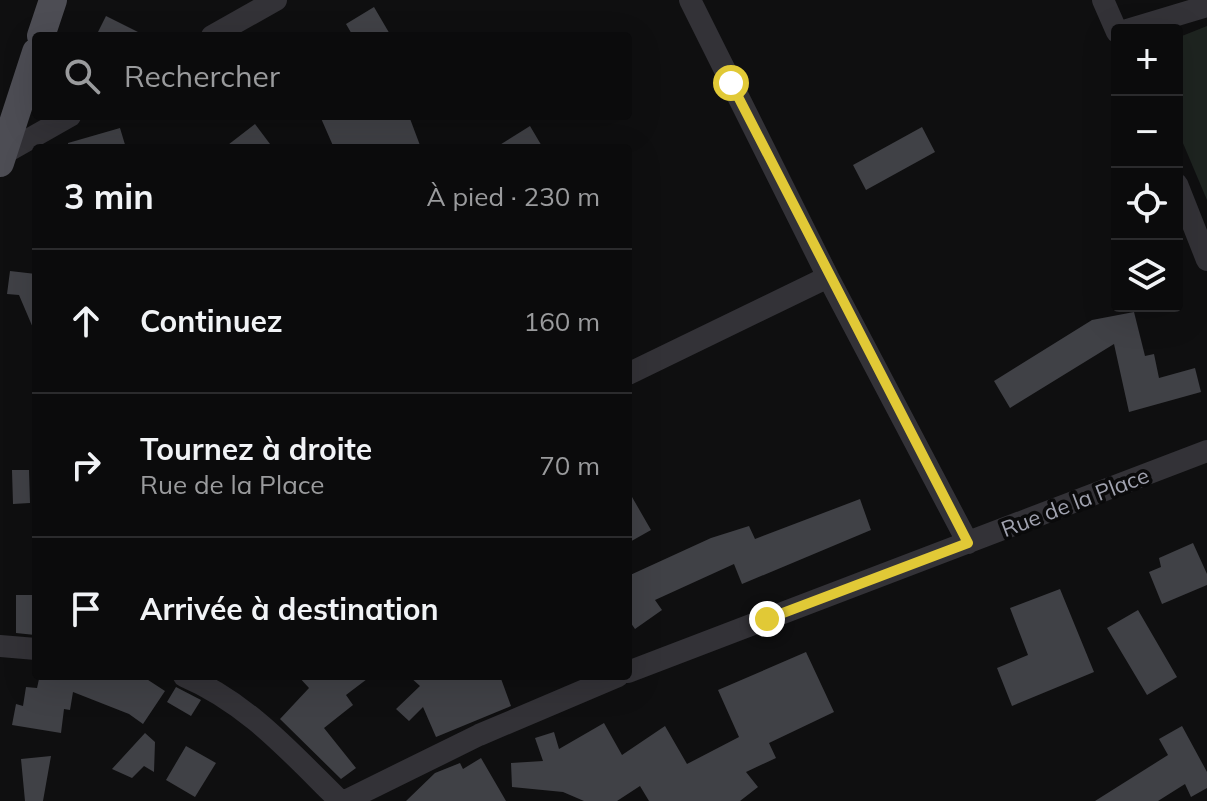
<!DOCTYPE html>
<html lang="fr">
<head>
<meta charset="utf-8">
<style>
	:root { --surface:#0b0b0c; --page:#141415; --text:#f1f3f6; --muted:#9a9b9d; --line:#2b2b2d }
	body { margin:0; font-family:Mulish,sans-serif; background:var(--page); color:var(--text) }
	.controls { position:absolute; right:24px; top:24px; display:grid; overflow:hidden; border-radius:8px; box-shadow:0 8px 32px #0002 }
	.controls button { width:72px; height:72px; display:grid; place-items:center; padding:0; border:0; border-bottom:2px solid var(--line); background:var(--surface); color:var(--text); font:40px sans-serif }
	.stop { position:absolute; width:24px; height:24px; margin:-18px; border:6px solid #e1c936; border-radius:50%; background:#fff }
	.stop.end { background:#e1c936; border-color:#fff; box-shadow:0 2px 8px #0008 }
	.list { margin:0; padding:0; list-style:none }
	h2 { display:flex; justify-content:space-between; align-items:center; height:104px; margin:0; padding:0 32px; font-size:34px }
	h2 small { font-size:26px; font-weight:400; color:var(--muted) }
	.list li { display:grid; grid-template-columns:52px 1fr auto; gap:24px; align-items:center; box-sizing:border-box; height:144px; padding:0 32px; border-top:2px solid var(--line) }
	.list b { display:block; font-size:30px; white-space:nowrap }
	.list p { margin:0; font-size:26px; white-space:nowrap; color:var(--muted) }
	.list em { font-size:26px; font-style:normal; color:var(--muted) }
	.icon { flex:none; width:44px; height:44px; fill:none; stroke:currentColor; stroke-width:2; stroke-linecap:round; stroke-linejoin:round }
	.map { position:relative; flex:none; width:1207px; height:801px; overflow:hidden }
	.search { position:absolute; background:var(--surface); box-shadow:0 8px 32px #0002; left:32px; top:32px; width:600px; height:88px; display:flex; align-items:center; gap:20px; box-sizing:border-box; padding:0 28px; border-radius:8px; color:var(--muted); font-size:30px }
	.panel { position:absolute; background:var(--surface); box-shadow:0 8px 32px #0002; left:32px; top:144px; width:600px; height:536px; border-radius:8px }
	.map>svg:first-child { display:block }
</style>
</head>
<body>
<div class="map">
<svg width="1207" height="801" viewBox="0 0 1207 801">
	<rect width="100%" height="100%" fill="#0f0f10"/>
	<path fill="#1e2420" d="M1207,26V200L1177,129V38Z"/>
	<path fill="#404146" d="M374,7L391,36H353L346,24Z
		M106,16L146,36H96Z
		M320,116H409L421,148H334Z
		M255,124L273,148H224Z
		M530,126L543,148H495Z
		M922,127L935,152L866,190L853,165Z
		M120,128L126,148H68V143Z
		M10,271L36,274V335L19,295L7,294Z
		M1134,312L1145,356L1154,354L1159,378L1195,368L1201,392L1129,412L1114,344L1010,408L994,381L1092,320Z
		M12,470H29L30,503L13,504Z
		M628,490L651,530L628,543Z
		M860,499L871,530L742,584L734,564L655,600L662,610L635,629L628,619V576L711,538L749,526L755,539Z
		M1193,543L1207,574V585L1162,604L1149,572L1161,567L1159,558Z
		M1060,589L1094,672L1012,706L997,668L1028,655L1010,608Z
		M16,595H35V635L16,633Z
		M1138,610L1177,677L1147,695L1107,628Z
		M806,652L834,712L769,743L776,758L746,772L758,787L740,801H649L640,786L617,801H584L563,792L512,787L511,763L543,761L535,738L554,732L559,749L604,723L622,755L665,726L687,764L739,737L718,690Z
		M35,676H142L165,691L143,724L129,714L73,692L70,710L64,709L61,733L12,725L16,704L23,706L26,687L37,688L39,679Z
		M298,676H371L346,695L353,705L324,728L356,768L341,779L280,719L309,688Z
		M409,676H500L511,706L436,737L423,707L409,721L396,709L420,686Z
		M176,687L201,700L191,716L167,702Z
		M1182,726L1207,772V788L1191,797L1185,784L1158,801H1095L1168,755L1159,739Z
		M145,733L155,742L154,772L144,766L132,778L112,769Z
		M186,746L216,763L195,797L166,780Z
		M51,756L43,801H25L21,759Z
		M481,758L506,801H406L435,773L460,763L463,769Z"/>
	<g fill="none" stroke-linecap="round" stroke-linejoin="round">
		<path stroke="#333237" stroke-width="22" d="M690,0L828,277L968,543
			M1103,0L1117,32
			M1127,30L1207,6
			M212,36L276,0
			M3,154L70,116
			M1177,184L1207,260
			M628,374L828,277
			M0,646L36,649
			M628,672L1207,451
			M184,676C248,703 292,754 340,801
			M345,801L479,735L618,676"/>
		<path stroke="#4d4d54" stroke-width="28" d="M41,36L53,0
			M0,163L36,52"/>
	</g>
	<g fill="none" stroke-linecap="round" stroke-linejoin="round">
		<path stroke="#e1c936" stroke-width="10" d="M731,83L968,543L767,619"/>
	</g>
	<g text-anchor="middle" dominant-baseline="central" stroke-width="7" stroke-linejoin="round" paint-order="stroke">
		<g font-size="22" fill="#a1a3b0" stroke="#0a0a0b">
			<text transform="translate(1075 502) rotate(-21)">Rue de la Place</text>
		</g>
	</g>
</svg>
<div class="controls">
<button>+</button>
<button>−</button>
<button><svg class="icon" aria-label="locate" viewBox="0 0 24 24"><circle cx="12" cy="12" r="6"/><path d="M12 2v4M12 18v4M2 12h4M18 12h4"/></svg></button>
<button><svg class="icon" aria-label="layers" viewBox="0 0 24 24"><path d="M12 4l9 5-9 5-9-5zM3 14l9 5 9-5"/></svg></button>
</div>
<div class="stop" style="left:731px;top:83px"></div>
<div class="stop end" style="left:767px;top:619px"></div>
<div class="search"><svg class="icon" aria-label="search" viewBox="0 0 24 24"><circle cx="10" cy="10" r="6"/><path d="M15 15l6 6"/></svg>Rechercher</div>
<section class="panel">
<h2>3 min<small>À pied · 230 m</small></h2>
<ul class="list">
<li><svg class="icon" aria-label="ahead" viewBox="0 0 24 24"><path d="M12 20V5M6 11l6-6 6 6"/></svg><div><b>Continuez</b></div><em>160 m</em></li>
<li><svg class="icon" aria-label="right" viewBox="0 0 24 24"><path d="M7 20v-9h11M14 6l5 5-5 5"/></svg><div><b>Tournez à droite</b><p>Rue de la Place</p></div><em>70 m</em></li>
<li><svg class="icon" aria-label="arrive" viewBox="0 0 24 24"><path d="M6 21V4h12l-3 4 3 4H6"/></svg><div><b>Arrivée à destination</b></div></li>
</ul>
</section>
</div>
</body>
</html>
